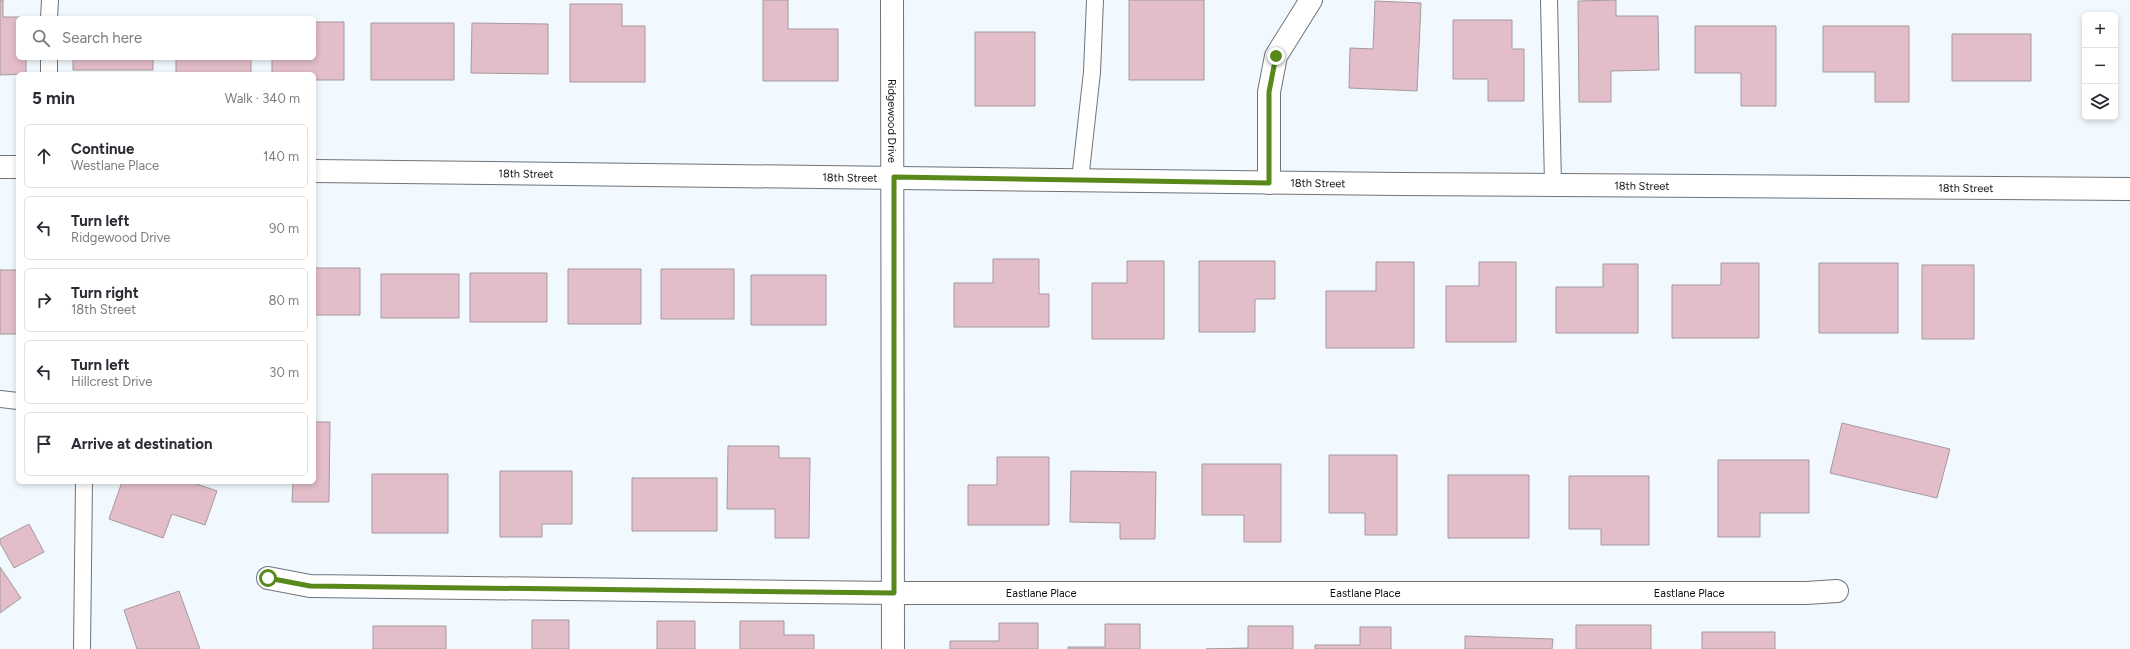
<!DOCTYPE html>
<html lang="en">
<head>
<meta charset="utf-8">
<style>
	:root { --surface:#fff; --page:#f7f7f7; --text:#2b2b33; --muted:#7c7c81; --line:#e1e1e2 }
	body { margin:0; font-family:Figtree,sans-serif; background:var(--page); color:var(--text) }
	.controls { position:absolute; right:12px; top:12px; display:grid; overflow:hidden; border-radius:6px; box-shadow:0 2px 6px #0003 }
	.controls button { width:36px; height:36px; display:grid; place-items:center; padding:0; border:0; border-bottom:1px solid var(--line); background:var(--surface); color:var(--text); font:20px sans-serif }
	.stop { position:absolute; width:12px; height:12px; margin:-9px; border:3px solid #59881b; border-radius:50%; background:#fff }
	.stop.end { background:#59881b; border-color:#fff; box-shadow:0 1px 4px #0008 }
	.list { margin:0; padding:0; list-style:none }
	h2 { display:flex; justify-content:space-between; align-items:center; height:52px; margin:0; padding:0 16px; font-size:17px }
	h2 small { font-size:13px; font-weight:400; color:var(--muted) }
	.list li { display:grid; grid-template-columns:26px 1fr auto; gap:12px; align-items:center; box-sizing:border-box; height:64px; margin:0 8px 8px; padding:0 8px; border:1px solid var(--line); border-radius:6px }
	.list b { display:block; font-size:15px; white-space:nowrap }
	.list p { margin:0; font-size:13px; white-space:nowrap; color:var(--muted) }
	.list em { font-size:13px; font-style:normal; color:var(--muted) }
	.icon { flex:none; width:22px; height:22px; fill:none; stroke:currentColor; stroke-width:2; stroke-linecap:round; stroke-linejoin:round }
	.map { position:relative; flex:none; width:2130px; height:649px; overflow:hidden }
	.search { position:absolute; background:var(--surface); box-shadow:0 2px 6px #0003; left:16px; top:16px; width:300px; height:44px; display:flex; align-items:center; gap:10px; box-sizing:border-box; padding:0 14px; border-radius:6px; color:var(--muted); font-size:15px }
	.panel { position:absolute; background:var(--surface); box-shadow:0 2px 6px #0003; left:16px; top:72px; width:300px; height:412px; border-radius:6px }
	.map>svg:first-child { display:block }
</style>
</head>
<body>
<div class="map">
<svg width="2130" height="649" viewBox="0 0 2130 649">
	<rect width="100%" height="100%" fill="#f1f8fe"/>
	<path fill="#e3bdc9" stroke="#a49b9e" d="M0,0H3V17H26L18,18V58H26V74L0,75Z
		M763,0H788V29H838V81H763Z
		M1129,0H1204V80H1129Z
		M1616,0V16H1658L1659,70L1611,71V102H1579L1578,1Z
		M1375,1L1421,3L1417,91L1349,88L1350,48L1373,49Z
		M570,4H622V26H645V82H570Z
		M1453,20H1512V49H1524V101H1488V79H1453Z
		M314,22H344V80H314V74H272V58H314Z
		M371,23H454V80H371Z
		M472,23L548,24V74L471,73Z
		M1695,26H1776V106H1741V73H1695Z
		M1823,26H1909V102H1875V72H1823Z
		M975,32H1035V106H975Z
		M1952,34H2031V81H1952Z
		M73,58H153V70H73Z
		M176,58H251V74H176Z
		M993,259H1039V294H1049V327H954V283H993Z
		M1127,261H1164V339H1092V283H1127Z
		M1199,261H1275V299H1255V332H1199Z
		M1376,262H1414V348H1326V291H1376Z
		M1479,262H1516V342H1446V286H1479Z
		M1721,263H1759V338H1672V285H1721Z
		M1819,263H1898V333H1819Z
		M1603,264H1638V333H1556V287H1603Z
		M1922,265H1974V339H1922Z
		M314,268H360V315H314Z
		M568,269H641V324H568Z
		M661,269H734V319H661Z
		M0,270H18V334H0Z
		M470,273H547V322H470Z
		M381,274H459V318H381Z
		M751,275H826V325H751Z
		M314,422H330L329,502H292L293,482H314Z
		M1842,423L1950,449L1937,498L1830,473Z
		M728,446H779V458H810L809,538H775V509H727Z
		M1329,455H1397V535H1365V513H1329Z
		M997,457H1049V525H968V485H997Z
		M1718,460H1809V513H1760V537H1718Z
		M1202,464H1281V542H1244V515H1202Z
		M500,471H572V524H542V537H500Z
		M1071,471L1156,472L1155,539H1120V523L1070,522Z
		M372,474H448V533H372Z
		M1448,475H1529V538H1448Z
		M1569,476H1649V545H1601V529H1569Z
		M632,478H717V531H632Z
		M122,482H191L217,491L205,525L172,514L163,538L109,519Z
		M29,524L44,552L14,568L0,543V539Z
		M0,567L21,598L0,613Z
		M179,591L200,649H137L124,610Z
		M532,620H569V649H532Z
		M657,621H695V649H657Z
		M740,621H784V635H814V649H740Z
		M999,623H1038V649H950V641H999Z
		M1105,624H1140V649H1068V647H1105Z
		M1576,625H1651V649H1576Z
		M373,626H446V649H373Z
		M1248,626H1293V649H1206L1248,648Z
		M1360,627H1391V649H1315V645H1360Z
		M1702,632H1775V649H1702Z
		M1465,636L1553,639L1552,649H1465Z"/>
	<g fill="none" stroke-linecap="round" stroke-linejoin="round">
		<defs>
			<path id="service" d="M1549,0L1553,184
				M49,18L50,0
				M49,74V58
				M1080,180L1092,72L1095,0
				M0,399L18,401
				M82,649L84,482"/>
			<g id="minor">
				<path d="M1269,183V92L1276,56L1311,0"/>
				<path id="s1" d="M268,578L310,586L894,593H1806L1837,591"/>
			</g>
			<g id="tertiary">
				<path id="s2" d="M892,0L893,649"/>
				<path d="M0,167H18"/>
				<path id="s3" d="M314,171L1399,184L2130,189"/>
			</g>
		</defs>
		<use href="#service" stroke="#6e7479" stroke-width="18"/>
		<use href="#minor" stroke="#6e7479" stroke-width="24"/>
		<use href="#tertiary" stroke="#6e7479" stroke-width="24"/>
		<use href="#service" stroke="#fff" stroke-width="16"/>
		<use href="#minor" stroke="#fff" stroke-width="22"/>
		<use href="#tertiary" stroke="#fff" stroke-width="22"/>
	</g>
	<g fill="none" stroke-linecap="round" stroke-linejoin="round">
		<path stroke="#59881b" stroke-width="5" d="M268,578L310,586L894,593V177L1269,183V92L1276,56"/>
	</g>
	<g text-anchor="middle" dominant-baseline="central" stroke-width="3" stroke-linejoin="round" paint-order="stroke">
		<g font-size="11" fill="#0d0f11" stroke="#fff">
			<text stroke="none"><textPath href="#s2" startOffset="121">Ridgewood Drive</textPath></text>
			<text stroke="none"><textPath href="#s3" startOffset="212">18th Street</textPath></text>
			<text stroke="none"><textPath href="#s3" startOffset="536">18th Street</textPath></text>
			<text stroke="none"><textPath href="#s3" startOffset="1004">18th Street</textPath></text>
			<text stroke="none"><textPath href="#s3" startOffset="1328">18th Street</textPath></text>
			<text stroke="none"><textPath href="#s3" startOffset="1652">18th Street</textPath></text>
			<text stroke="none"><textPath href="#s1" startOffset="774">Eastlane Place</textPath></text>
			<text stroke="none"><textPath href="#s1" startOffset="1098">Eastlane Place</textPath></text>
			<text stroke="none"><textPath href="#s1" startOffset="1422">Eastlane Place</textPath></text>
		</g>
	</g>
</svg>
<div class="controls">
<button>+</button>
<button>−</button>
<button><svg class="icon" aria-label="layers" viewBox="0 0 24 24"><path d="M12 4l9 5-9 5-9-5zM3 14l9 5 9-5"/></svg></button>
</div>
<div class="stop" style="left:268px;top:578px"></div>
<div class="stop end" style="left:1276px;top:56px"></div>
<div class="search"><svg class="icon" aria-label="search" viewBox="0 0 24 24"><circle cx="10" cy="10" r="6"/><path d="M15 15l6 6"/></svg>Search here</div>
<section class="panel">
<h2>5 min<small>Walk · 340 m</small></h2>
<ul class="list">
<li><svg class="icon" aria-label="ahead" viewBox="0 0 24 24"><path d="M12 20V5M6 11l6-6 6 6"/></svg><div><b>Continue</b><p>Westlane Place</p></div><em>140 m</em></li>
<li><svg class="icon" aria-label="left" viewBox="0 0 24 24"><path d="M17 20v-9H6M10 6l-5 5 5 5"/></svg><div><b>Turn left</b><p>Ridgewood Drive</p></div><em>90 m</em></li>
<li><svg class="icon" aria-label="right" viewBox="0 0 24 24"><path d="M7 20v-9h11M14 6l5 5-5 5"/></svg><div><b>Turn right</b><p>18th Street</p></div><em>80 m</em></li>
<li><svg class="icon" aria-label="left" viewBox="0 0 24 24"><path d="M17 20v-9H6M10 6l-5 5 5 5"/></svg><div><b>Turn left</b><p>Hillcrest Drive</p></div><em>30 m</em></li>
<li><svg class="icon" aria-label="arrive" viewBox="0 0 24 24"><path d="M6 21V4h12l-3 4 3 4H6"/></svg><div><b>Arrive at destination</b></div></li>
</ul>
</section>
</div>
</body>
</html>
